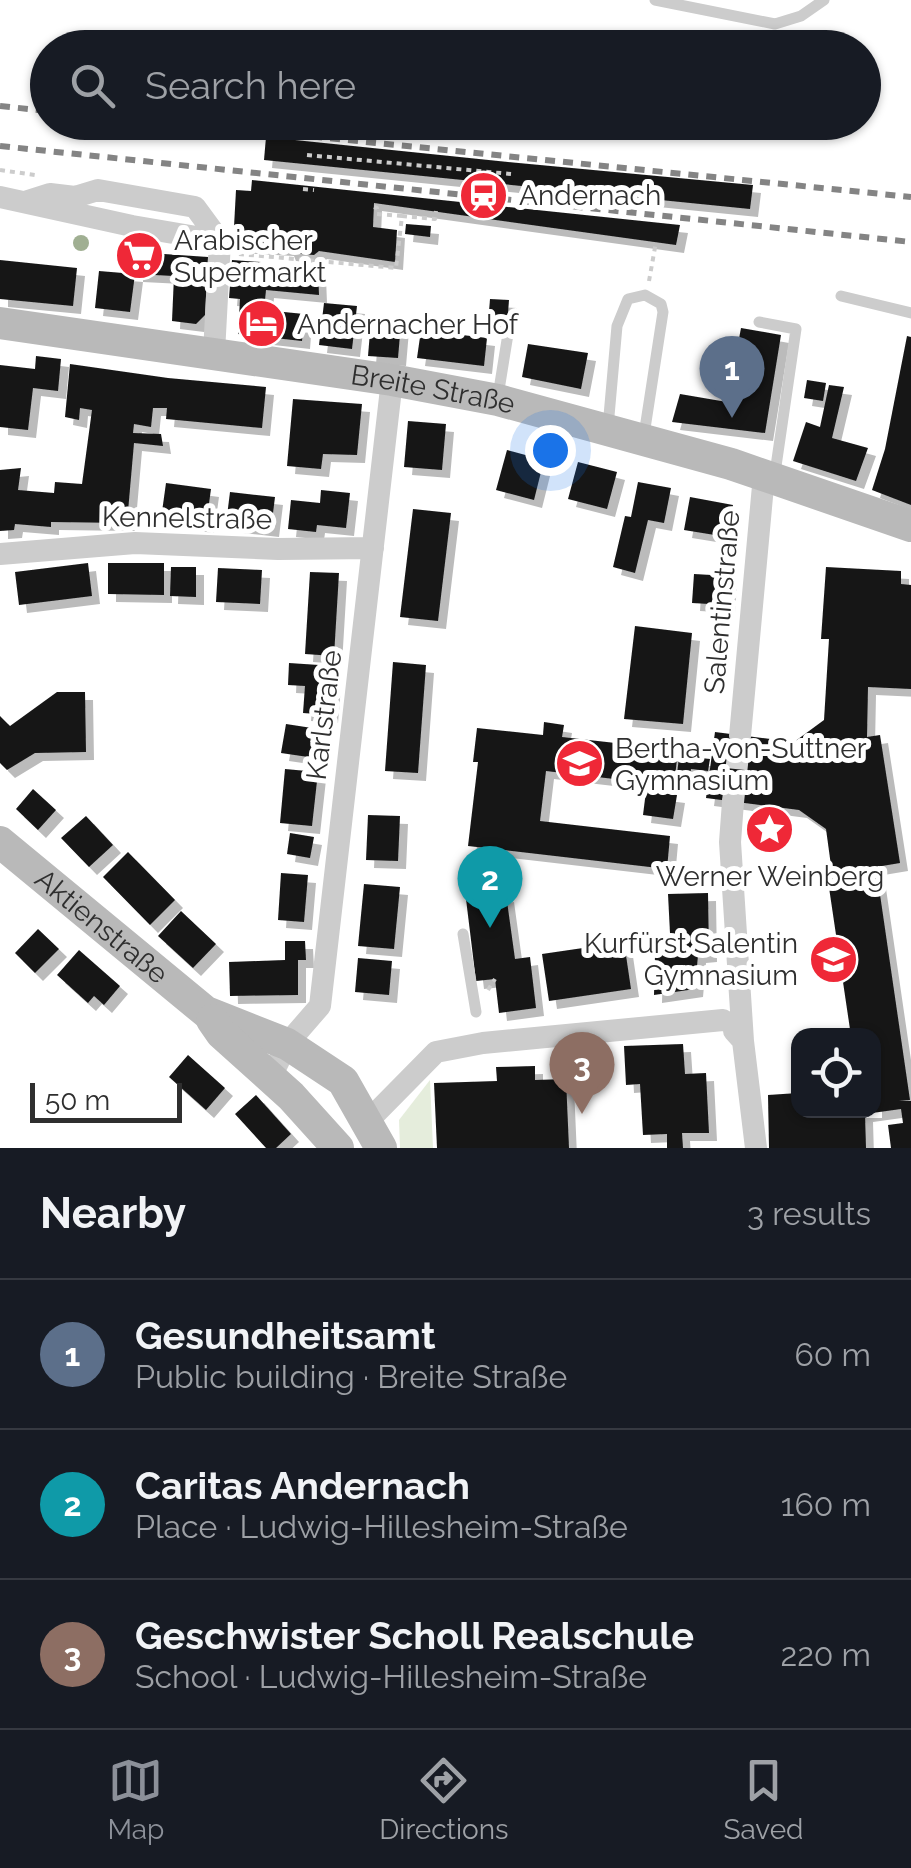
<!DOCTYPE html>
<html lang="en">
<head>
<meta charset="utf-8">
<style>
	:root { --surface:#171b24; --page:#20242c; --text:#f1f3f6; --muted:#9ea1a6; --line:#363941; --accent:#8c9099 }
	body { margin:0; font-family:Raleway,sans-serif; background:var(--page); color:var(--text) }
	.controls { position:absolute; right:30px; bottom:30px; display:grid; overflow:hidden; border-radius:20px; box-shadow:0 2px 8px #0004 }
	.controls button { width:90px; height:90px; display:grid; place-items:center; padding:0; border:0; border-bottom:2px solid var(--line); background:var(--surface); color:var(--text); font:50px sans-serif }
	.scale { position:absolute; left:30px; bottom:25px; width:152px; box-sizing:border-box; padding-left:10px; border:5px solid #2f2f2f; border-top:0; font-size:28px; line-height:35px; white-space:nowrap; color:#2f2f2f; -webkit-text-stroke:8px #fff; paint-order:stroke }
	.you { position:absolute; left:550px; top:450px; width:35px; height:35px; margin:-25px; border:8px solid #fff; border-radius:50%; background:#1a73e8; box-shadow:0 0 0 15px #1a73e833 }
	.badge { display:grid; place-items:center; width:65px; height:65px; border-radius:50%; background:var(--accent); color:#fff; font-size:32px; font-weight:700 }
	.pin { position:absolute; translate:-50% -82px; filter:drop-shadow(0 2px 5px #0008) }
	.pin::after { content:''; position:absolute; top:52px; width:35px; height:30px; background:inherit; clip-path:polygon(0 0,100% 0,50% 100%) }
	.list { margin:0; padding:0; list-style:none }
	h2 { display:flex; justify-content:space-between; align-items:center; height:130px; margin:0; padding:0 40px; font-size:42px }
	h2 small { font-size:32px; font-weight:400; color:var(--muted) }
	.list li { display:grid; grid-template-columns:65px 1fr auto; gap:30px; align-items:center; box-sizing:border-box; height:150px; padding:0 40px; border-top:2px solid var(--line) }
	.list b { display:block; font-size:38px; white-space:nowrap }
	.list p { margin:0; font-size:32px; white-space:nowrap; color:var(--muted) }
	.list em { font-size:32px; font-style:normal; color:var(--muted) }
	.icon { flex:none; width:55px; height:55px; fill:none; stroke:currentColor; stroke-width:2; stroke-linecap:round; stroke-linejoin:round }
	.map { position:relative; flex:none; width:911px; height:1148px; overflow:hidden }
	.search { position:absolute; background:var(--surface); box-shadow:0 2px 8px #0004; left:30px; right:30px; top:30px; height:110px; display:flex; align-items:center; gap:25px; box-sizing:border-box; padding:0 35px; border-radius:55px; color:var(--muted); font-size:38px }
	.sheet { height:580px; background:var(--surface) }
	nav { display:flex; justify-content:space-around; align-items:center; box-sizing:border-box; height:140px; border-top:2px solid var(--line); background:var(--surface); font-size:28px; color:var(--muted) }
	nav a { display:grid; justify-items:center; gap:5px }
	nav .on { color:var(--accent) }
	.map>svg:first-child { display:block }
</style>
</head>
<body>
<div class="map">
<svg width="911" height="1148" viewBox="0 0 911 1148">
	<defs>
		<filter id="shadow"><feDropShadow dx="8" dy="8" stdDeviation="0" flood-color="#0004"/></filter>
	</defs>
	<rect width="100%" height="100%" fill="#fff"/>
	<path fill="#e5eddc" d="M430,1080L433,1148H400L399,1120Z"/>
	<path fill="#161616" filter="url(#shadow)" d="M266,137L508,162L753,185L750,209L264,160Z
		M252,180L680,225L676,245L374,203L373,227L397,230L395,262L319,251L314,255L288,253L286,248L233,245L236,190L251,191Z
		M406,224L431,226L430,237L405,234Z
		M135,252L208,257L205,315L196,324L172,321L174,276L135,274L130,312L95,308L99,271L135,274Z
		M0,260L77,268L73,306L0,299Z
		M232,260L261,262V266L318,270L319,295L266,290L264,310L304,314L302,341L238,334L240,299L229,298Z
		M490,299L509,300L507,326L488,324Z
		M324,303L357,306L352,349L319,345Z
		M371,320L401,323L398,358L368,356Z
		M741,328L781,335L765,433L672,422L680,394L727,402Z
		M421,330L487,338L484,366L417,358Z
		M907,336L911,337V505L872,490L885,449Z
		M528,344L588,353L581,389L522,377Z
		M36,356L61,359L58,391L33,388L28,430L0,427V365L35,369Z
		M70,364L168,378L266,387L262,428L166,419L167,408H153L151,427L134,424L133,433L161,434L163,446L134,443L127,523L51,522V527L15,524L14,530L0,531V470L21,468L18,490L54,493L55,482L82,484L92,410L80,408L79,420L65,417Z
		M807,380L826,383L823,401L804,398Z
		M829,385L844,387L832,438L868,448L856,481L793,461L806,422L820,427Z
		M293,399L362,404L357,455L323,454L321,469L287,466Z
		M408,421L446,424L442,470L404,467Z
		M507,450L544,460L534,500L496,490Z
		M578,462L617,472L607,509L568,499Z
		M638,482L671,488L664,523L648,520L635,573L613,567L625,516L631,517Z
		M166,483L211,489L206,525L161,519Z
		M321,490L350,493L346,528L317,525L316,532L288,529L291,500L320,503Z
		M230,492L275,497L271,529L226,524Z
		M690,497L733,505L727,537L684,530Z
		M413,509L451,513L438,621L400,617Z
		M88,563L92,596L19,605L15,572Z
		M108,563H164V595L108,594Z
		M171,567H196V597L170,596Z
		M826,567L901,571V584L911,585V689L868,687L867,737L880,735L900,863L876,867L910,1100L899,1101H911V1148H891L888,1125L903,1123L901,1109L865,1114L866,1148H769L768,1095L798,1093V1110H874V1036H851L827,874L832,873L826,829L799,810L706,798L715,732L794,742L824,720L829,639H821Z
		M218,568L262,570L260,604L216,602Z
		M310,572L339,573L334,656L305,654Z
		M694,574L729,576L727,605L692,603Z
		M635,626L692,633L683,724L624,719Z
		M393,662L426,665L418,773L385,771Z
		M289,663L334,666L330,715L303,713L305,686L288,685Z
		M57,692H85L86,752L35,753L7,770L0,763V716L10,726Z
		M544,722L564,725L562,737L678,750L674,786L546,771L540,821L670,836L667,869L468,846L478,762H473L477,728L543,735Z
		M286,724L312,728L310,742L318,743L315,758L281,753Z
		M680,749L693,750L692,757L710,759L708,771L691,769L690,775L677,774Z
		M285,769L318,772L312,826L280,823Z
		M33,789L56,810L38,830L16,809Z
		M646,791L677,795L673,819L643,815Z
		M368,815L400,816L398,861L366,860Z
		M86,816L113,845L89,867L61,838Z
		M290,833L314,837L310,858L287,854Z
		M128,852L175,900L150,925L103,877Z
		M281,873L308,875L304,922L278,920Z
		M364,884L400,887L394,949L358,946Z
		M708,893L709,954L698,955L695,989L654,995L655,955L671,953L668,894Z
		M506,894L515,959L530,957L536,1008L499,1013L495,979L476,981L466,899Z
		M181,911L216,944L193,968L158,936Z
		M38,929L59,949L35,973L15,953Z
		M285,941H305L306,960H298V995L230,996L229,962L285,960Z
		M624,942L631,989L549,1001L542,954Z
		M79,950L120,986L104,1005L94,996L88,1003L57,975Z
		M358,958L392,961L389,995L355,992Z
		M683,1044L685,1074L706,1073L709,1133H682L683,1148H667V1134L643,1135L640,1084L626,1085L624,1046Z
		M188,1055L225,1088L206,1110L169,1077Z
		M535,1066V1080L566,1079L569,1148H437L434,1083L497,1081L496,1067Z
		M256,1095L291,1134L276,1148H266L235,1114Z"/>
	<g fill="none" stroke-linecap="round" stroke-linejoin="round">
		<path stroke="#d5d5d5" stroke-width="22" stroke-dasharray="22 11" stroke-linecap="butt" d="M733,802L740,736"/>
		<path stroke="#ccc" stroke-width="4" stroke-dasharray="5 5" stroke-linecap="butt" d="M307,155L511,174
			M0,170L35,175
			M303,189L314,190
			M402,216L435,219L436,211
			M239,254L396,268L402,216L377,214V208L374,207
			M649,281L656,242
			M488,990L495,979"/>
		<path stroke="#ccc" stroke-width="11" d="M655,0L775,24L801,16L824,0
			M841,296L911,313
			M759,322L796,329L775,473
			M498,396L508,334
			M608,427L617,326L628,299L645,295L661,304L663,312L644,435
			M463,934L476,1012"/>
		<path stroke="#ccc" stroke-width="22" d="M0,197L132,226L220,241
			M28,201L50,194L75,197L98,190L195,207L220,241L214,353
			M0,554L135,543L278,549L373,548
			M740,736L764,475
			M733,802L730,842L743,1041
			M734,1031L743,1041L756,1148
			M271,1077L287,1044L320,1006L392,380
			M368,1121L436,1052L483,1043L723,1020"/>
		<g stroke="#b9b9b9" stroke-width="32">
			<path id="s1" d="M0,323L392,380L498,400L731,464L911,526"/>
			<path id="s2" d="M0,842L206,1012L287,1044L343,1081L381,1148"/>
			<path d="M212,1020L221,1033L291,1096L338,1148"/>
		</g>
		<path stroke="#848484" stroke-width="6" stroke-dasharray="10 8" stroke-linecap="butt" d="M0,106L48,111
			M169,122L911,197
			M0,146L911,242"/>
	</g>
	<circle fill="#a0af92" cx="81" cy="243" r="8"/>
	<defs>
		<symbol id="station-disc" viewBox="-11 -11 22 22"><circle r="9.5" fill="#ef2837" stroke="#fff"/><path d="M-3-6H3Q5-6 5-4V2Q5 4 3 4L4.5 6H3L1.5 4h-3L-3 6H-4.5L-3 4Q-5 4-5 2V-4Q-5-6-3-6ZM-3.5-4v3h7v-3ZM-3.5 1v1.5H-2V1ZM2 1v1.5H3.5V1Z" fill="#fff"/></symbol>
		<symbol id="supermarket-disc" viewBox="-11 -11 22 22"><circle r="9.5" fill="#ef2837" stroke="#fff"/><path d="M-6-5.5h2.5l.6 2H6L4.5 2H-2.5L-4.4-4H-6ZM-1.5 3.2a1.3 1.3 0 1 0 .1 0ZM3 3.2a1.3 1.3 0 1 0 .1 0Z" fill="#fff"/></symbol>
		<symbol id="hotel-disc" viewBox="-11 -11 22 22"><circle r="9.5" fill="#ef2837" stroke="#fff"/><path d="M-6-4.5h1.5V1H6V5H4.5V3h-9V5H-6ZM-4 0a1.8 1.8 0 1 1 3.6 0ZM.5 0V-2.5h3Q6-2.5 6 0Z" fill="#fff"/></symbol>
		<symbol id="school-disc" viewBox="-11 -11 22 22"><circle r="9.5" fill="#ef2837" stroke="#fff"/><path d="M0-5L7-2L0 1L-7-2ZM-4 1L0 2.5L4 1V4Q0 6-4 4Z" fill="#fff"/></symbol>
		<symbol id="sight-disc" viewBox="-11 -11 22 22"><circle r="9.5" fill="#ef2837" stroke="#fff"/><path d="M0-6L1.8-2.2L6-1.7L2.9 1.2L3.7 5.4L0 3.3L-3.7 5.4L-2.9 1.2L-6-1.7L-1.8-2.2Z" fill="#fff"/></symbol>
	</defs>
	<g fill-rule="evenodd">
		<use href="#station-disc" x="456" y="168" width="55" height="55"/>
		<use href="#supermarket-disc" x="112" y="228" width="55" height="55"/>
		<use href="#hotel-disc" x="234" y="296" width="55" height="55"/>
		<use href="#school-disc" x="552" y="736" width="55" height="55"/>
		<use href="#sight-disc" x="742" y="802" width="55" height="55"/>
		<use href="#school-disc" x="806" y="932" width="55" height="55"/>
	</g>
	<g text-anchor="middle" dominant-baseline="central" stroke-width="10" stroke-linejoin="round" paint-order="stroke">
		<g font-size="28" fill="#2f2f2f" stroke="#fff" text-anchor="start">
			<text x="519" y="195">Andernach</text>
			<text x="174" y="240">Arabischer<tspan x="174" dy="32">Supermarkt</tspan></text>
			<text x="297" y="324">Andernacher Hof</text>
			<text x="615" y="748">Bertha-von-Suttner<tspan x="615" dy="32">Gymnasium</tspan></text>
			<text x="770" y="876" text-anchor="middle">Werner Weinberg</text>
			<text x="798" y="943" text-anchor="end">Kurfürst Salentin<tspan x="798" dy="32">Gymnasium</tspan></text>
		</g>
		<g font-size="28" fill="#2f2f2f" stroke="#fff">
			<text stroke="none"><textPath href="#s1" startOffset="438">Breite Straße</textPath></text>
			<text transform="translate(187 518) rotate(1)">Kennelstraße</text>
			<text transform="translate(722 602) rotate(-85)">Salentinstraße</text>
			<text transform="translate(324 715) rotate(-83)">Karlstraße</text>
			<text stroke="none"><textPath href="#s2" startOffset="132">Aktienstraße</textPath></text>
		</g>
	</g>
</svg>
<div class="controls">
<button><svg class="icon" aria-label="locate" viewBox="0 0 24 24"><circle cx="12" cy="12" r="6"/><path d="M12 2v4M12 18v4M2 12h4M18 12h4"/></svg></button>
</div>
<div class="scale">50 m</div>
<div class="you"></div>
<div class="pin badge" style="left:732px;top:418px;background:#5c6f8a">1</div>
<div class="pin badge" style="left:490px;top:928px;background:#0f9aa8">2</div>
<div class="pin badge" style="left:582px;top:1114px;background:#8d6e63">3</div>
<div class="search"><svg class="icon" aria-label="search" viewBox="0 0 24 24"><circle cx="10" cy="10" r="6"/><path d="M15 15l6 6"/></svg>Search here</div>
</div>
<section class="sheet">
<h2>Nearby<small>3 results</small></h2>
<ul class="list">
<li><span class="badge" style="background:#5c6f8a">1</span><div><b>Gesundheitsamt</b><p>Public building · Breite Straße</p></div><em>60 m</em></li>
<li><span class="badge" style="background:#0f9aa8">2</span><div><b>Caritas Andernach</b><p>Place · Ludwig-Hillesheim-Straße</p></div><em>160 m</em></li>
<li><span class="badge" style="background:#8d6e63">3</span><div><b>Geschwister Scholl Realschule</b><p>School · Ludwig-Hillesheim-Straße</p></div><em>220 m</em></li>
</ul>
</section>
<nav>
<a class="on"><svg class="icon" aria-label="map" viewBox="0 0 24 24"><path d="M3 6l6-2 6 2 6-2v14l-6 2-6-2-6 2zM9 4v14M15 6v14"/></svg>Map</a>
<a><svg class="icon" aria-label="directions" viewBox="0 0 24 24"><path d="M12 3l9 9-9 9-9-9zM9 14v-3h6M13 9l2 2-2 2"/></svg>Directions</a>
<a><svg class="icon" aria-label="saved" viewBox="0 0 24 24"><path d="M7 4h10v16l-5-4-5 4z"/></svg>Saved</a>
</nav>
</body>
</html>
